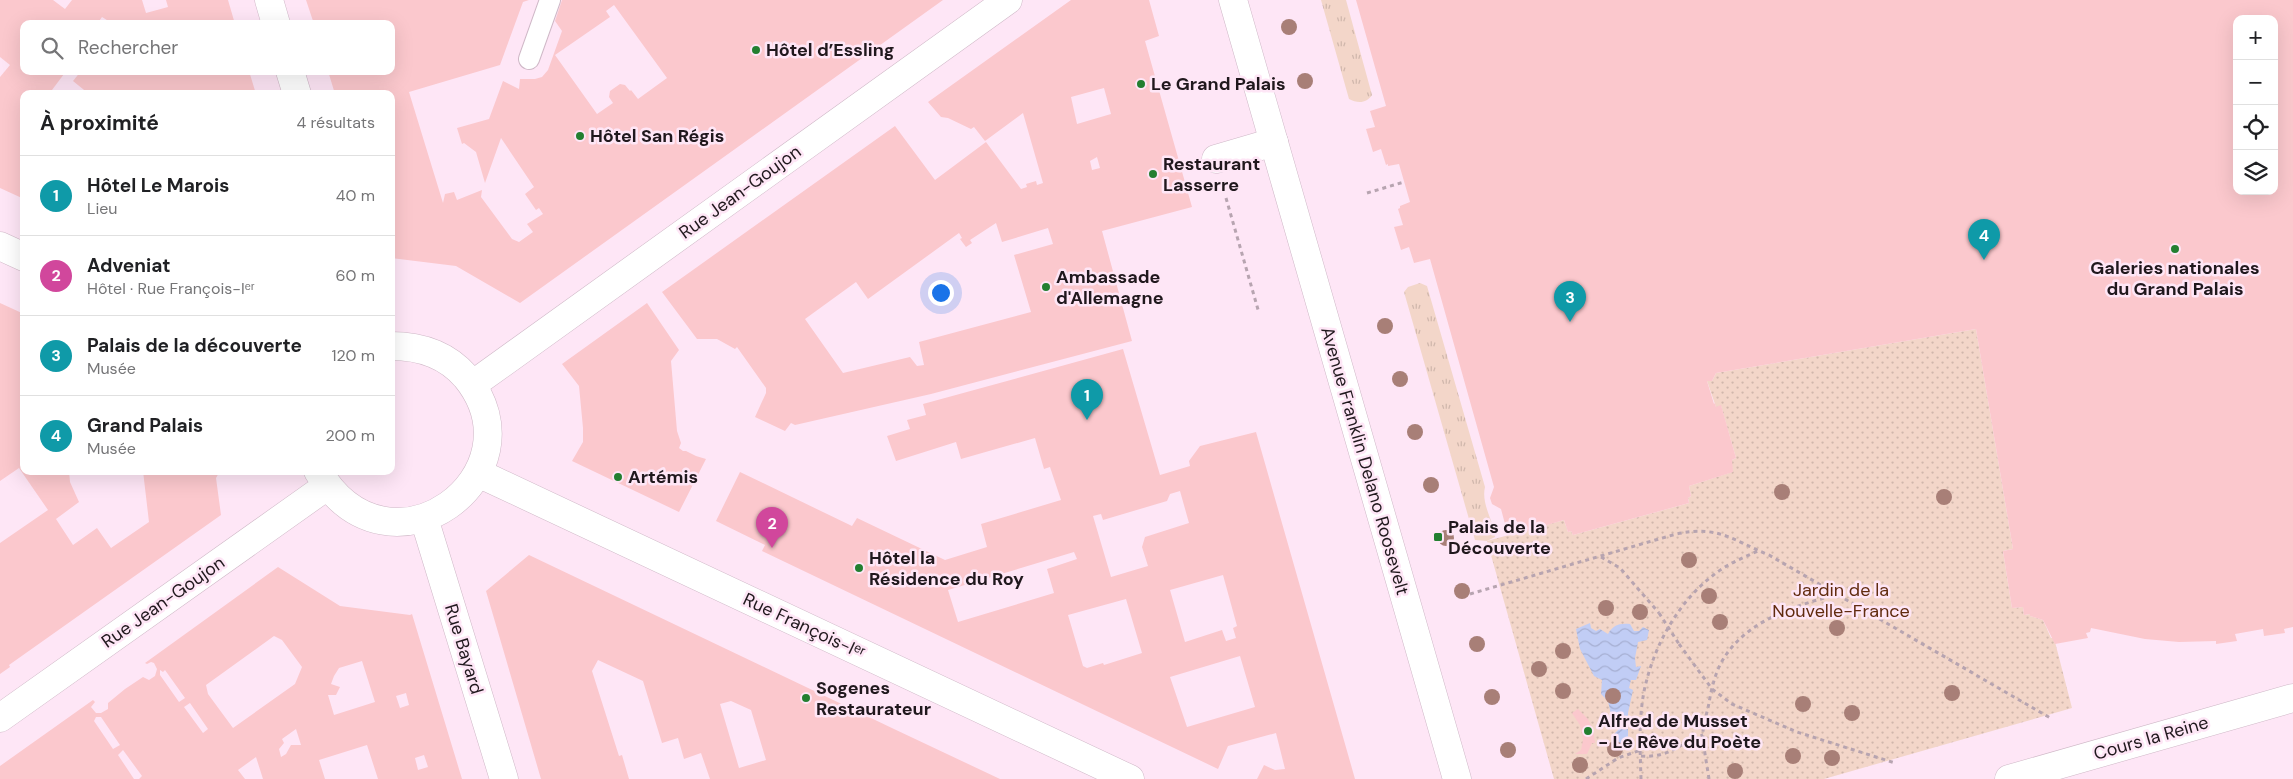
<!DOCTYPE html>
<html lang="fr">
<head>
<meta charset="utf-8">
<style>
	:root { --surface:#fff; --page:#f6f6f6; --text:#202124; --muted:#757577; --line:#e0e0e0; --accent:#7c3aed }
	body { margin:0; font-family:"DM Sans",sans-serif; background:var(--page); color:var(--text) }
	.controls { position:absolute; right:15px; top:15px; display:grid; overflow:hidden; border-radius:10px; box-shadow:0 5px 20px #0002 }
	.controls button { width:45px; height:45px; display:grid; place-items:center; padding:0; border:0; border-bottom:1px solid var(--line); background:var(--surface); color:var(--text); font:25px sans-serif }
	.you { position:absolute; left:940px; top:292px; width:18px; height:18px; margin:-12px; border:4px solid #fff; border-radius:50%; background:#1a73e8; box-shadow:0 0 0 8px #1a73e833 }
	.badge { display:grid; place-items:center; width:32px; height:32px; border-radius:50%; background:var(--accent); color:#fff; font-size:16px; font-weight:700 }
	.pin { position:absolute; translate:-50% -41px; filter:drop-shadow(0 1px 2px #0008) }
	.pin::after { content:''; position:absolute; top:26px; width:18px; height:15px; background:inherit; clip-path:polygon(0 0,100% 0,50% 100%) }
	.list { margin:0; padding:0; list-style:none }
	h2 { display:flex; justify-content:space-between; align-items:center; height:65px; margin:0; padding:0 20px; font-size:21px }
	h2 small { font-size:16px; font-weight:400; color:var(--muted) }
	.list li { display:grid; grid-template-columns:32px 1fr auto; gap:15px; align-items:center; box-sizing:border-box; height:80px; padding:0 20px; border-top:1px solid var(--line) }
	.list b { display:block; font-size:19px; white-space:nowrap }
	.list p { margin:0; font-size:16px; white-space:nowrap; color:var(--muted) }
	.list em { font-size:16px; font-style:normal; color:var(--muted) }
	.icon { flex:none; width:28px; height:28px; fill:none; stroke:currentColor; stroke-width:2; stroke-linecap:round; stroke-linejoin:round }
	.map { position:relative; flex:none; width:2293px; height:779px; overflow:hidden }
	.search { position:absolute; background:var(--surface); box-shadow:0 5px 20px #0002; left:20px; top:20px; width:375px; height:55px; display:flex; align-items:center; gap:12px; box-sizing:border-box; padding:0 18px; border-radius:10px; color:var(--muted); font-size:19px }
	.panel { position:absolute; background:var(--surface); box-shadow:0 5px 20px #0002; left:20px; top:90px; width:375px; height:385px; border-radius:10px }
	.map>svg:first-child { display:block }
</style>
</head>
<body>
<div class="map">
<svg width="2293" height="779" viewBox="0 0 2293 779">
	<defs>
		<pattern id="grass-tufts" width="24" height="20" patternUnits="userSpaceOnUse" patternTransform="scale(1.25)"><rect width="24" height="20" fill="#f3d6c9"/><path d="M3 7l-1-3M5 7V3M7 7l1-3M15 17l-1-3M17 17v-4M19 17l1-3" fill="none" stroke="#d0b7ac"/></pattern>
		<pattern id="garden-dots" width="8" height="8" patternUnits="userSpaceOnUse" patternTransform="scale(1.25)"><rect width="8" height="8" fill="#f3d6c9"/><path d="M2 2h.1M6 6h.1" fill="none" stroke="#d0b7ac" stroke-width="1.8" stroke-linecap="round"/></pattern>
		<pattern id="water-waves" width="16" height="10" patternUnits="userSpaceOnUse" patternTransform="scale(1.25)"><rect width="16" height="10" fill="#c1cdf5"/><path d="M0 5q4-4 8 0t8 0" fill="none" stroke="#a6afd2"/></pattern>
	</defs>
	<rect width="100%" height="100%" fill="#fee6f6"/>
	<path fill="url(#grass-tufts)" d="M1321,0H1346L1372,95C1367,103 1358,104 1349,99Z
		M1420,283L1427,286L1485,487C1481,504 1493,519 1495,537L1487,541L1475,540L1404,292L1408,287Z"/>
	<path fill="url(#garden-dots)" d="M1976,329L2013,549L2003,551L2012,608L2023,607L2024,615L2030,614V616L2043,620L2051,638H2054L2072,708L1824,779H1554L1487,541L1564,520L1568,532L1571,531L1573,535L1689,503L1688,498L1691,496L1689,486L1732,472V460L1736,458L1721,406L1716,407L1707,381H1712L1716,373Z"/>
	<path fill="url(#water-waves)" d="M1590,623L1591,628L1596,631L1600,629L1608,634C1613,625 1619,623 1630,624L1634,631H1639L1643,627L1649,630L1647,640L1638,642L1635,658L1636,667L1641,666L1636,680H1631L1629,688L1633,690L1628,713V748L1620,749L1615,745L1614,734L1623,725L1612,719L1608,701L1601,694L1602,680L1594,676L1580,649L1576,629Z"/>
	<path fill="#fbc8cd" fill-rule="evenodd" d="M0,0H53L65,9L72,0H142L146,13L168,7L166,0H228L235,24H110V22L102,17L97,24H24V71H60L64,74L49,94H24V199L0,188V77L10,65L0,57Z
		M306,0H529L523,2L500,65L409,92L443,203L445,194L454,192L457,200L482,190L481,197L512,239L519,242L533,232L527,224L543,214L539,208L536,210L525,194L534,187L501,138L485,183L476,152L464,143L462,144L457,128L489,119L503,81L519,89L520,79H535L542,77L548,70L562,31L555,21L562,0H943L520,303L456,266L391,258V94H335L328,71H391V24H314ZM614,5L667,78L638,99L631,90L630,91L625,85L620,84L610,91L609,97L613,103L597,114L555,55L610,17L606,11Z
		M1071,0H1149L1159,36L1145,41L1192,207L1102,231L1132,341L931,394L795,425L791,423L785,431L755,417L766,393V388L737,347L735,349L717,339H697L662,292L895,126L935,180L986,142L1021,189L1027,187L1026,184L1036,181L1037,185L1043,183L1023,113L985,141L974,127L971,129L948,118L941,117L928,102ZM1104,88L1111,114L1077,124L1071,97ZM1097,157L1100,168L1092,170L1090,161ZM996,223L1002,242L1048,228L1053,244L1014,255L1031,312L919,342L924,365L917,366L910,357L843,373L805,319L856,282L868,299L959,233L962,238L960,239L966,247L972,243L970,240Z
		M1356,0H2293V627L2284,629L2285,633L2264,636L2263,629L2235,634L2237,641L2216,644V641L2179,642L2145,639L2091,628L2090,632L2086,633L2088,638L2055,644L2043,620L2030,616V614L2024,615L2023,607L2012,608L2003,551L2013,549L1976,329L1716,373L1712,381H1707L1714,404L1715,403L1716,407L1721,405L1736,458L1732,460L1733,472L1689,486L1691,496L1688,498L1689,503L1573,535L1571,531L1568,532L1564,520L1520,533L1517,521L1505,524L1501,509L1492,504L1490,498L1494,487L1430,259L1414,263L1409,247L1401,250L1394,227L1403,225L1398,209L1400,208V206L1410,202L1399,164L1388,166V164L1386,165L1381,149L1373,152L1366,129L1375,127L1370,111L1386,106ZM2237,19H2274V191H2237Z
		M81,71H249L256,94H89L73,81Z
		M0,303L24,314V471H69L70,482L79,502L56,519L73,545L97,528L111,548L149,522L143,471H220L216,478L221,515L9,665L10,667L0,674V543L48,510L19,468L0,481Z
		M647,303L679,350L671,361L677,431L681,443L679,448L683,451H686L696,456L706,459L679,512L572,461L583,442V428L579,386L562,364Z
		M1123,349L1160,475L1190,466L1189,461L1200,446L1256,432L1355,779H1257L1264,765L1275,770L1285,769L1276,733L1228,746L1218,769L762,551L765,545L716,521L740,472L852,526L857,518L945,560L987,547L981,524L1061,500L1050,467L1044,469L1035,438L961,459L956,442L896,461L887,436L910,429L907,420L926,415L923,404ZM1180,491L1189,523L1145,537L1142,547L1148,566L1111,577L1093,516L1101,514L1103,520L1167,501L1170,494ZM1074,552L1077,559L1047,569L1054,593L958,622L948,590ZM1223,575L1237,626L1233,628L1236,638L1226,641L1222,630L1185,642L1170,590ZM1126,599L1142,653L1104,665L1103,663L1087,668L1083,666L1068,615ZM1240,656L1255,707L1187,727L1170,677Z
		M529,555L894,729L1000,779H710L701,753L684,759L678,738L662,743L643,681L598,660L592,671L619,756L622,755L629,779H541L486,591ZM731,701L751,710L766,760L739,768L720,704Z
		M278,567L340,606L410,615L412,614L462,779H378L367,745L319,760L325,779H263L256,757L238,770L245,779H139L142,776L123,750L118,755L134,779H0V766L93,700L95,702L91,707L96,713H101L108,709V703L125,689L143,677L149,680L155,676L157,669L154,663L151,662L147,664L145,663ZM274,636L282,640L302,667L295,684L233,728L208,694L206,685ZM362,661L375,702L334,715L328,695H336L340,687L331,684L334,676L339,668ZM160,670L163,672L165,670L185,698L179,702L160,675ZM406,693L409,705L400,708L396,696ZM190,703L208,729L203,733L184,707ZM96,717H101L120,745L113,749L94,721ZM296,729L301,745H291L286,754L281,757L279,749L284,743L282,739ZM424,755L428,767L418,770L415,758Z
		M1578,709L1588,719L1593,730L1595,743H1592L1587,754H1575L1581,750L1583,740L1580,725L1572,713Z"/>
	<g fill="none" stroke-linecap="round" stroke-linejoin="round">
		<defs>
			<path id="service" d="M529,59L550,0"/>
			<path id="minor" d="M269,0L276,24
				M290,71L297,94
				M1216,159L1274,142
				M0,246L24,257
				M472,385L1008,0
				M318,471C389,591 545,474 466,377C447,355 420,346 391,346
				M478,473L1130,779
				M424,518L504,779
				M0,718L327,486
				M2009,779L2293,698"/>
			<path id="tertiary" d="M1233,0L1457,779"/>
		</defs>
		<use href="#service" stroke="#cfb8c7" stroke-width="22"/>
		<use href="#minor" stroke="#cfb8c7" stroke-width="29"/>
		<use href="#tertiary" stroke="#cfb8c7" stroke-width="29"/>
		<path stroke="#b7a4b0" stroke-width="3" stroke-dasharray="4 4" stroke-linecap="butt" d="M1367,193L1404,182
			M1226,198L1259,313
			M1601,557L1620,568L1659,613
			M1470,594L1676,534C1719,525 1732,540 1769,555L2052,719
			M1679,644L1712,689L1732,704L1797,732L1895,763
			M1641,756C1670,758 1678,744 1703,735
			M1586,779L1618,758L1641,750
			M1641,779C1640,747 1638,710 1647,679C1657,641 1680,601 1711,577C1725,565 1742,558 1758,551
			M1709,779C1707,765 1704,751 1703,737C1702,727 1707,714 1709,703C1711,691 1714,678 1719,667C1740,623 1792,606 1836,595"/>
		<use href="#service" stroke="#fff" stroke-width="20"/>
		<use href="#minor" stroke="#fff" stroke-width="28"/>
		<use href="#tertiary" stroke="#fff" stroke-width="28"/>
		<path stroke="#b7a4b0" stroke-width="3" stroke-dasharray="4 4" stroke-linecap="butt" d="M1659,613L1679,644"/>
	</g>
	<g fill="#a87f77">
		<circle cx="1289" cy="27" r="8"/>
		<circle cx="1305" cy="81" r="8"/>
		<circle cx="1385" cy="326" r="8"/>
		<circle cx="1400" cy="379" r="8"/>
		<circle cx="1415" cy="432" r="8"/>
		<circle cx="1431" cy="485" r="8"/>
		<circle cx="1782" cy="492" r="8"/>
		<circle cx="1944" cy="497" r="8"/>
		<circle cx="1446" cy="538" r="8"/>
		<circle cx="1689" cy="560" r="8"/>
		<circle cx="1462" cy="591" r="8"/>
		<circle cx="1709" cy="596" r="8"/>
		<circle cx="1606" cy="608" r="8"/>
		<circle cx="1640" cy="612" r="8"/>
		<circle cx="1720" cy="622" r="8"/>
		<circle cx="1837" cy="628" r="8"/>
		<circle cx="1477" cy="644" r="8"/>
		<circle cx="1563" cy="651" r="8"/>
		<circle cx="1539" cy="669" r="8"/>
		<circle cx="1563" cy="691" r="8"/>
		<circle cx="1952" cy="693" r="8"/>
		<circle cx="1613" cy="696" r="8"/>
		<circle cx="1492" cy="697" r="8"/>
		<circle cx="1803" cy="704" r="8"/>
		<circle cx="1852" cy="713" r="8"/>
		<circle cx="1615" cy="749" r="8"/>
		<circle cx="1508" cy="750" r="8"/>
		<circle cx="1793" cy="756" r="8"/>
		<circle cx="1832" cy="758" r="8"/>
		<circle cx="1580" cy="765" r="8"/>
		<circle cx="1735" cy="771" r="8"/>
	</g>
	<g fill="#237f30" stroke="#fee6f6" stroke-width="2">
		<circle cx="756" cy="50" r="5"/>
		<circle cx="1141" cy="84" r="5"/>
		<circle cx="580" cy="136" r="5"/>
		<circle cx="1153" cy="174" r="5"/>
		<circle cx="2175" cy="249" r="5"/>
		<circle cx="1046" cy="287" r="5"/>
		<circle cx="618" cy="477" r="5"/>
		<rect x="1433" y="532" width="10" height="10" rx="2.5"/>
		<circle cx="859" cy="568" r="5"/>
		<circle cx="806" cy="698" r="5"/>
		<circle cx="1588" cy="731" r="5"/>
	</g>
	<g text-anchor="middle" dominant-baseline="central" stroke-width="5" stroke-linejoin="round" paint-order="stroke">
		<g font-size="18" font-weight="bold" fill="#20181d" stroke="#fee6f6" text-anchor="start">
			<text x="766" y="50">Hôtel d’Essling</text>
			<text x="1151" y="84">Le Grand Palais</text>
			<text x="590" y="136">Hôtel San Régis</text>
			<text x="1163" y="164">Restaurant<tspan x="1163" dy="21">Lasserre</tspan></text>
			<text x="2175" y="268" text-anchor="middle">Galeries nationales<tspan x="2175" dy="21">du Grand Palais</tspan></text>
			<text x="1056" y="277">Ambassade<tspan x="1056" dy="21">d'Allemagne</tspan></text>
			<text x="628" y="477">Artémis</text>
			<text x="1448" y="527">Palais de la<tspan x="1448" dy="21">Découverte</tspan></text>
			<text x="869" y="558">Hôtel la<tspan x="869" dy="21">Résidence du Roy</tspan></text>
			<text x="816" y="688">Sogenes<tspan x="816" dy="21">Restaurateur</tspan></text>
			<text x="1598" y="721">Alfred de Musset<tspan x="1598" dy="21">- Le Rêve du Poète</tspan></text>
		</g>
		<g font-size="18" fill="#20181d" stroke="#fee6f6">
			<text transform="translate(740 192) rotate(-36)">Rue Jean-Goujon</text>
			<text transform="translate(1365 461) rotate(74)">Avenue Franklin Delano Roosevelt</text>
			<text transform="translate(163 602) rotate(-35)">Rue Jean-Goujon</text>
			<text transform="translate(804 626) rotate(25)">Rue François-Iᵉʳ</text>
			<text transform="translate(464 649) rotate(73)">Rue Bayard</text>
			<text transform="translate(2151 738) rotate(-16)">Cours la Reine</text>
		</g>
		<g font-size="18" fill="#612b0f" stroke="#fee6f6">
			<text x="1841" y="590">Jardin de la<tspan x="1841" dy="21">Nouvelle-France</tspan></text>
		</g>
	</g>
</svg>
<div class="controls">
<button>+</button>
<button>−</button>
<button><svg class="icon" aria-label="locate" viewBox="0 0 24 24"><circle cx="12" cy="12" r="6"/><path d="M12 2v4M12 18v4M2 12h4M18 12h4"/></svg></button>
<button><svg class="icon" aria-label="layers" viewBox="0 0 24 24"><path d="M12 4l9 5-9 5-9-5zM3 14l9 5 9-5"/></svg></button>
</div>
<div class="you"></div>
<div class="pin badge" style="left:1087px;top:420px;background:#0f9aa8">1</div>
<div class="pin badge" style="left:772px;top:548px;background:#d1479c">2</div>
<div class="pin badge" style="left:1570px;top:322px;background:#0f9aa8">3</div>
<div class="pin badge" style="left:1984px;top:260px;background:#0f9aa8">4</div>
<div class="search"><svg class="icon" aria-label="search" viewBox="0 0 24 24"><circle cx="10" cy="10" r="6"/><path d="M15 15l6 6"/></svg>Rechercher</div>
<section class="panel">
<h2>À proximité<small>4 résultats</small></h2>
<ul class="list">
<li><span class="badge" style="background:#0f9aa8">1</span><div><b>Hôtel Le Marois</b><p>Lieu</p></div><em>40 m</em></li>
<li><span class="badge" style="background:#d1479c">2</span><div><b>Adveniat</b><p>Hôtel · Rue François-Iᵉʳ</p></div><em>60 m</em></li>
<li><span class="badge" style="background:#0f9aa8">3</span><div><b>Palais de la découverte</b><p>Musée</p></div><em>120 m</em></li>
<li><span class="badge" style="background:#0f9aa8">4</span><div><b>Grand Palais</b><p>Musée</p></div><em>200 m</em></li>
</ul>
</section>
</div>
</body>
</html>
